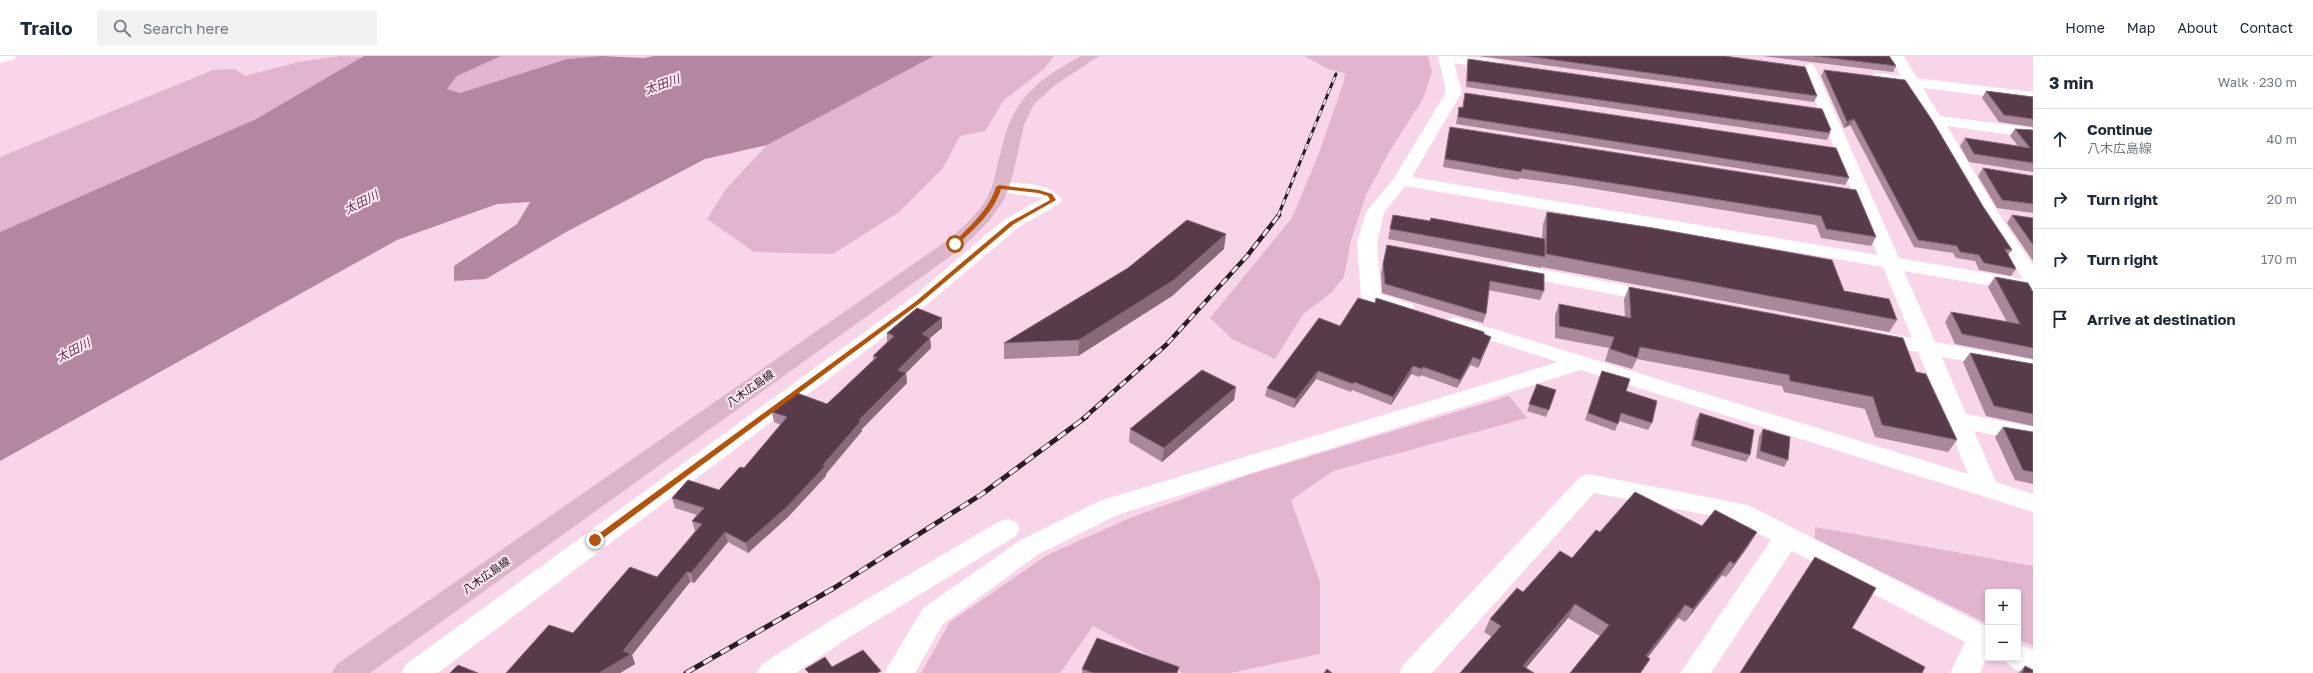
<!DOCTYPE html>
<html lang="en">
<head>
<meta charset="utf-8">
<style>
	:root { --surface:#fff; --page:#f2f2f3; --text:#1f2937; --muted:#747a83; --line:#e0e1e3 }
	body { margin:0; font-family:"Golos Text","Noto Sans JP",sans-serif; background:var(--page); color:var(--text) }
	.controls { position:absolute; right:12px; bottom:12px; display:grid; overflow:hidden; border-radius:4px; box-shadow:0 2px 6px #0003 }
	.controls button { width:36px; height:36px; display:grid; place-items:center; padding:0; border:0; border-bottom:1px solid var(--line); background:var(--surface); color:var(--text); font:20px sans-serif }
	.stop { position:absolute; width:12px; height:12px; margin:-9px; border:3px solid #b45309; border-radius:50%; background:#fff }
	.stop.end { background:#b45309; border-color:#fff; box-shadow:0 1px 4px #0008 }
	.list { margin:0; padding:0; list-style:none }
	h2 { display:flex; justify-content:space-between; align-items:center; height:52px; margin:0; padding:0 16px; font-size:17px }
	h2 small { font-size:13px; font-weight:400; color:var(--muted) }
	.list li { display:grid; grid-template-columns:26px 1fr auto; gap:12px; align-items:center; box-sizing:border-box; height:60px; padding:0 16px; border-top:1px solid var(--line) }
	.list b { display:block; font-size:15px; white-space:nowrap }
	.list p { margin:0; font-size:13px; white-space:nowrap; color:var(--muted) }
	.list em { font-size:13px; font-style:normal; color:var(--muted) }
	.icon { flex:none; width:22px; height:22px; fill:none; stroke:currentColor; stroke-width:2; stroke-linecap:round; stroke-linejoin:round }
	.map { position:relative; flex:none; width:2033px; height:617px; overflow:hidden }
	header { display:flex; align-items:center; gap:24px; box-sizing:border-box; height:56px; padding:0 20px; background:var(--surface); border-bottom:1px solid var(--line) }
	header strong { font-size:19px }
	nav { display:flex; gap:22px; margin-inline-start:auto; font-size:14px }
	.search { width:280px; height:36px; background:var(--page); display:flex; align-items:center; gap:10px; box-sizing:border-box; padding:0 14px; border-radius:4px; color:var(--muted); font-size:15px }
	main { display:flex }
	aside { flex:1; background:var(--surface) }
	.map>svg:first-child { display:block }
</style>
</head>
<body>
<header>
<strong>Trailo</strong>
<div class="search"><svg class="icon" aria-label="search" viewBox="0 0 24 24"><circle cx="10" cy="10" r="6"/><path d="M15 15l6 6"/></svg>Search here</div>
<nav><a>Home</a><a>Map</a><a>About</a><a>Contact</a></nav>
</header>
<main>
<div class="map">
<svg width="2033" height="617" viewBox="0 0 2033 617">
	<rect width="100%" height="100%" fill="#f9d5e9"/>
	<path fill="#e0b5cd" d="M340,0L363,1L256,63L0,176V101L213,14L235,13L245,20L298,6Z
		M501,0H601L567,3L460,37L447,33L457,20Z
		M934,0H1054L1044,13L1004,44L985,75L960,80L943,112L899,156L833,198L754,196L707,163L726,133L767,89Z
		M1305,0H1428L1432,16L1423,43L1388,98L1366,139L1351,184L1344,221L1331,237L1303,258L1275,303L1232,283L1210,262L1292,162L1319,97L1344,25L1345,17L1328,13Z
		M1509,340L1527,362L1333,415L1291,444L1320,526V598L1230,617H1183L1093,570L1060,617H921L950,566L1047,499L1130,462L1245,420Z
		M1815,471L2033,510V590L2018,583V536H1988V568L1815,483Z"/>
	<path fill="#b387a0" d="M364,0H501L457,20L447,33L460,37L567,3L601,0L644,2L654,0H934L767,89L705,103L568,175L486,223L454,225V210L517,168L530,146L497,148L397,184L0,405V176L256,63Z"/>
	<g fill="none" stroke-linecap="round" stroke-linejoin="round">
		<path fill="#fff" fill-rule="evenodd" d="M0,0H16L14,3L0,7Z
			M1438,0C1451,0 1498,0 1505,9L1498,13L1454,7L1462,36L1412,121L1878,199L1802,12L1809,8L1814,9L1899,202L2023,223L1981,158L1907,29L1876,25L1869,21L1876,17L1901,20L1890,0H1904L1917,22L2033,36V46L1923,32L1940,60L2033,72V82L1947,70L1999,158L2033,209V237L1904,215L1935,286L2033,304V318L1942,301L1966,358L2033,371V387L1974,375L1996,426L2033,438V456L1581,314L1117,459L1037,499L943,568L915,617H884L923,552L1019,485L1099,445L1558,306L1448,271L1445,267L1448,263L1455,261L1968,418L1918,296L1868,287L1865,282L1868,277L1876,275L1912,282L1883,211L1405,130L1384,157L1377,187L1381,238L1412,248L1415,252L1412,256L1405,258L1364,245L1361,241L1357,187L1366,156L1394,122L1446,36Z
			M999,126C1019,128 1050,125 1062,144L1059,148L1019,171L924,251L438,617H401L406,608L910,243L1005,163L1043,142L993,135L990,131L993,127Z
			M1514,208L1657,235L1664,237L1667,241L1664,245L1657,247L1507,218L1504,214L1507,210Z
			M1589,418L1748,449L1988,571V598L1980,617H1950L1965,586L1792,495L1711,617H1680L1771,484L1733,464L1594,437L1432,617H1399L1404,608L1580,421Z
			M1007,463L1016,466L1020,473L1016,480L848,582L796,617H757L762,608L828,566L998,466Z
			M2018,588L2033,594V617C2021,617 2010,613 2004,602H2018Z"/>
		<path fill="#dbb6cb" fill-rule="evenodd" d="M1081,0H1099L1055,29L1034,48L1024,69L1013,118L1005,142L989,165L962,192L370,617H332L337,608L948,184C962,172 977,159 986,144C995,128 997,108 1002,91C1013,42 1039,23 1081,0Z"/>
		<defs>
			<path id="rail-far2" d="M1278,160L1336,18"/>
			<path id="rail-far1" d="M1084,362L1166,289L1247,200L1279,159"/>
			<path id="rail" d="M686,617L834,532L982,438L1086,361"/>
		</defs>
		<use href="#rail-far2" stroke="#2b1d25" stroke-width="3"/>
		<use href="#rail-far1" stroke="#2b1d25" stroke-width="4.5"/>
		<use href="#rail" stroke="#2b1d25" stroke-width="5"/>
		<use href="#rail-far2" stroke="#fde7f3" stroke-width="2" stroke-dasharray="6" stroke-linecap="butt"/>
		<use href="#rail-far1" stroke="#fde7f3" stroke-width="3" stroke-dasharray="8" stroke-linecap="butt"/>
		<use href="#rail" stroke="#fde7f3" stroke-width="3.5" stroke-dasharray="10" stroke-linecap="butt"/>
	</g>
	<path fill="#a8889a" d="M1479,0H1724L1817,40L1814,46Z
		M1762,0H1889L1896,10L1893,16Z
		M1468,3L1830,77L1827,84L1466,31L1467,9Z
		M1824,14L1984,152L2012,194L2008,199L2016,213L2011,220L1979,214L1975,205L1956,202L1953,197L1914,191L1850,69L1844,72L1821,20Z
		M1986,35L2033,41V71L1999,66L1982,42Z
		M1465,37L1849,122L1845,129L1456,68L1459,51L1462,52Z
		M1450,71L1856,134L1876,181L1871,190L1821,182L1816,169L1570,129L1519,122V124L1443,111L1448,79Z
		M2015,73L2033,74V116L1969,106L1960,90L1965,82L2018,90L2010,80Z
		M1983,112L2033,120V157L1997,152L1978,120Z
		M1547,156L1844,235L1897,264L1889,276L1542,211V209L1541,212L1388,183L1393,159L1430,165L1542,183L1543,168Z
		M2012,159L2033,162V205L2007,167Z
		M1387,189L1544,235L1540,244L1488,234L1486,258L1483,267L1382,237L1381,217Z
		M1224,193L1172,240L1078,300L1004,303V287Z
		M1995,221L2033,236V303L1955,288L1945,266L1951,256L2007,266L1988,231Z
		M1629,231L1916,316L1957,384L1948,396L1875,381L1865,353L1784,336L1782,330L1637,303L1632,313L1605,305L1609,292L1555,282V259L1559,248L1625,261L1624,243Z
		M1374,247L1484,278L1488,289L1478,312L1470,309L1457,332L1421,319L1419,321L1411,318L1391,349L1352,334L1351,336L1316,323L1294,352L1265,340L1267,332L1340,270Z
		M942,272L930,282L931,292L906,317L907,327L862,373V375L826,418V420L788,461L748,497L728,486L694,527L690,526L632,599L635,608L620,617H506L573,577L657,521L695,475L692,465L697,459L675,452L672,442L719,434L744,412L781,369L774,366L772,356L827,348L873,304V300L887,286V277Z
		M1970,297L2033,308V370L1986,360L1963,306Z
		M1602,315L1626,335L1652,367L1648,374L1619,365L1615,375L1585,364L1599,321Z
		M1537,328L1549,354L1546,361L1527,355Z
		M1236,331L1234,344L1162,406L1129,386L1130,373Z
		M1700,357L1750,399L1746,406L1691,390L1696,364Z
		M2003,371L2033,377V428L2015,424L1995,381Z
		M1763,373L1788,404L1784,411L1756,402L1759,380Z
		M1702,470L1749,489L1726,521L1722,519L1685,566L1678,562L1600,580L1568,562L1526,612L1460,617L1492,581L1484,576L1490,563L1523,536L1572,502L1600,476Z
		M1815,501L1852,572L1922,617H1740Z
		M2025,610L2033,617H2018Z
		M1082,613L1178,617H1082Z"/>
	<path fill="#88697a" d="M1854,63L1850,69L1844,72L1847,66Z
		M1226,178L1224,193L1172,240L1078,300L1079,284Z
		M942,262V272L930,282L931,292L899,324L898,314L922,278Z
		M1491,281L1488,289L1478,312L1480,304Z
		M1473,301L1470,309L1457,332L1460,324Z
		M1413,310L1411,318L1391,349L1393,341Z
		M1423,311L1421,319L1419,321L1422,313Z
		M1318,315L1316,323L1294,352L1296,343Z
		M906,317L907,327L862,373V375L826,418V420L788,461L748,497L746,487L823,409L859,364Z
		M1236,331L1234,344L1162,406L1164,392Z
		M725,476L728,486L694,527L691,517Z
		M1757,476L1749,489L1726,521L1734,508Z
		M1730,505L1722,519L1685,566L1693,553Z
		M687,516L690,526L632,599L635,608L620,617H599L623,595Z
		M1575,548L1568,562L1522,617L1523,610Z
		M1685,549L1678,562L1639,613L1646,600Z
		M1650,603L1641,617H1640Z"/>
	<path fill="#573b4b" stroke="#88697a" d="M1526,0H1724L1805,11L1817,40Z
		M1814,0H1889L1896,10Z
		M1468,3L1822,53L1831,74L1829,75L1830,77L1467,25Z
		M1824,14L1905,24L1932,64L1984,152L2012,194L2005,193L2016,213L1984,207L1979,199L1960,196L1957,190L1918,184L1854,63L1847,66Z
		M1986,35L2033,41V63L2004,59Z
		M1465,37L1836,92L1849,122L1458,61L1459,51L1463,52Z
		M1450,71L1856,134L1876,181L1826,173L1821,160L1573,121L1522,113L1521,116L1445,103Z
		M2015,73L2033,74V107L1974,98L1965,82L2030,92Z
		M1983,112L2033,120V148L2002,144Z
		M1547,156L1653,172L1832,204L1844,235L1889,243L1897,264L1546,198Z
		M1393,159L1430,165L1431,162L1545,183V201L1390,173Z
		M2012,159L2033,162V189Z
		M1187,164L1226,178L1174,224L1079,284L1004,287L1128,212Z
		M1387,189L1544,218V235L1490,225L1486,258L1385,228L1383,208Z
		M1995,221L2028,227L2033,236V292L1962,278L1951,256L2020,268Z
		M1629,231L1903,282L1916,316L1926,318L1957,384L1882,369L1873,341L1790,325L1789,319L1640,291L1637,302L1610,293L1614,281L1559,270V248L1631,262Z
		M1358,242L1375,247L1376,242L1484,276V278L1491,281L1480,304L1473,301L1460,324L1423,311L1422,313L1413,310L1393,341L1354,326L1353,328L1318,315L1296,343L1267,332L1319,262L1340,270Z
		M917,252L942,262L922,278L930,282L898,314L906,317L859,364L861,365L823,409L825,410L787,451L746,487L725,476L691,517L687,516L623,595L631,598L599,617H506L549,569L573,577L630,511L657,521L702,468L692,465L704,452L672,442L688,424L719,434L740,411L744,412L787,361L772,356L797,337L827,348L877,301L873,300L894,280L887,277Z
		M1970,297L2033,308V358L1994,350Z
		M1202,314L1236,331L1164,392L1130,373Z
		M1602,315L1630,323L1626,335L1657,345L1652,367L1621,357L1618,368L1588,357Z
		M1537,328L1556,334L1549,354L1529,348Z
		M1700,357L1754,374L1750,399L1694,384Z
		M2003,371L2033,376V416L2023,414Z
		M1763,373L1790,381L1788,404L1760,395Z
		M1635,436L1702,470L1715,454L1757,476L1734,508L1730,505L1693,553L1685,549L1646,600L1650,603L1640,617H1570L1609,569L1575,548L1523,610L1534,617H1460L1501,570L1490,563L1517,532L1523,536L1560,495L1572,502L1596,474L1600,476Z
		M1815,501L1876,532L1852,572L1925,611L1922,617H1740Z
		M1097,582L1179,611L1177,617H1093L1082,613Z
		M863,594L881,615L877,617H809L805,613L825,601L832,611Z
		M458,609L478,617H450Z
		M2025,610L2033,614V617H2022Z
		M1327,613L1332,617H1324Z"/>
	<path fill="#b45309" d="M999,129L1039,134L1052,138L1056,144L1014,168L919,248L598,486H593V482L915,246L1010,166L1050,144L1048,140L1038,137L1001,133C994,156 974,173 957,189H953V187C970,170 989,154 996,131Z"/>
	<g text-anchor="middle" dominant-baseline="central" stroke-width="4" stroke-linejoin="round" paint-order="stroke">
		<g font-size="11" fill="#14080f" stroke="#fde7f3">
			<text transform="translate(750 332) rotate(-35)">八木広島線</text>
			<text transform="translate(486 519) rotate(-35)">八木広島線</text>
		</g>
		<g font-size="12" font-style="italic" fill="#632b4e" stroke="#fde7f3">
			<text transform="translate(662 28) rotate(-20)">太田川</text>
			<text transform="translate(361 146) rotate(-27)">太田川</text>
			<text transform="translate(73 294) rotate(-27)">太田川</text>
		</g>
	</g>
</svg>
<div class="controls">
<button>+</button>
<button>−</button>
</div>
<div class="stop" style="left:955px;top:188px"></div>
<div class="stop end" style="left:595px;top:484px"></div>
</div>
<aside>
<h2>3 min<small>Walk · 230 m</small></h2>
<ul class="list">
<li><svg class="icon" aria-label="ahead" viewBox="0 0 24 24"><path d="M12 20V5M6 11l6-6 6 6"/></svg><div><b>Continue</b><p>八木広島線</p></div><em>40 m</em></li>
<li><svg class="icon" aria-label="right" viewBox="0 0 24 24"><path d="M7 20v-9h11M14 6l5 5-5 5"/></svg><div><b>Turn right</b></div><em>20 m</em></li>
<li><svg class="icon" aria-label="right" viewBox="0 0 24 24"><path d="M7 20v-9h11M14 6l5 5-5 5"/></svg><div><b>Turn right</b></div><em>170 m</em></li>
<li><svg class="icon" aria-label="arrive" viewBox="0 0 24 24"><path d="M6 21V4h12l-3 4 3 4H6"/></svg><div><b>Arrive at destination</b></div></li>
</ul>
</aside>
</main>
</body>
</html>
